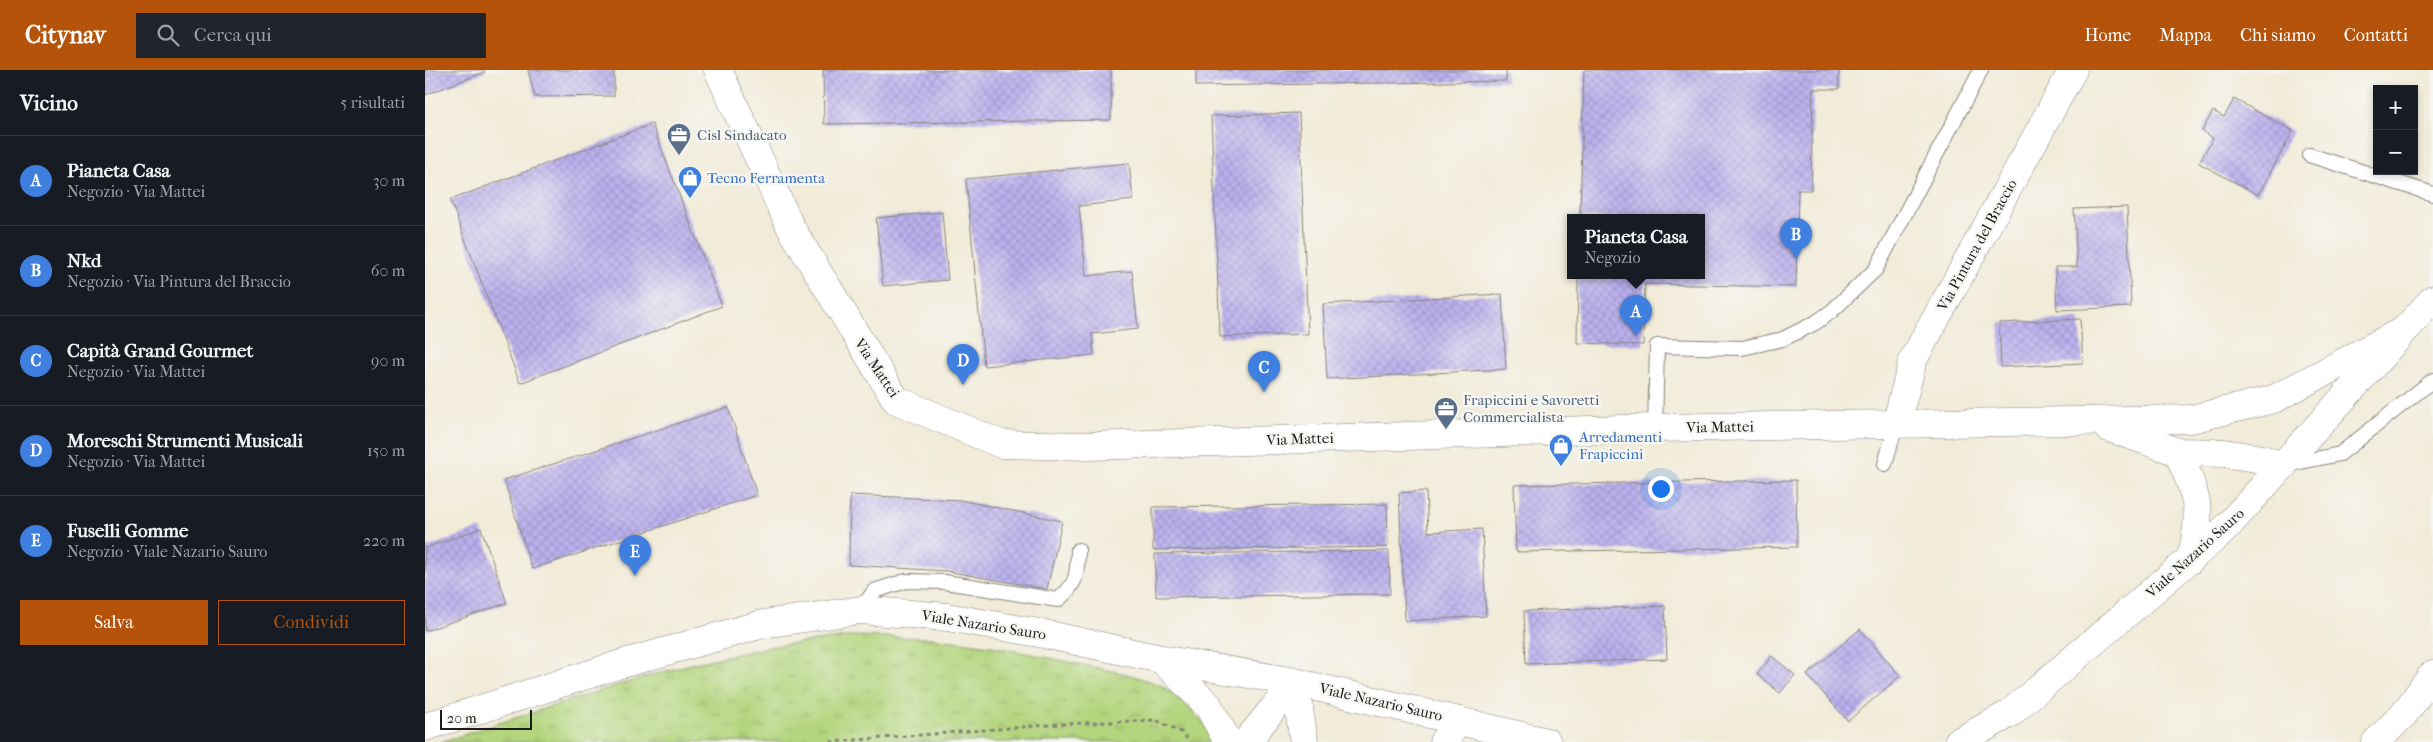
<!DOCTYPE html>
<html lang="it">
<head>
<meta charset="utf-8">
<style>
	:root { --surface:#171b24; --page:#20242c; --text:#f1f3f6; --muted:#9ea1a6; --line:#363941; --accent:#b45309 }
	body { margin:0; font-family:"IM FELL French Canon",serif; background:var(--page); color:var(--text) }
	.controls { position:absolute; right:15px; top:15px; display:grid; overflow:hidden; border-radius:0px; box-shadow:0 2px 8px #0003 }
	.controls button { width:45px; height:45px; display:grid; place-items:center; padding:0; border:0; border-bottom:1px solid var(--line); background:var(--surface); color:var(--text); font:25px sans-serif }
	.scale { position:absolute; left:15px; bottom:12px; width:92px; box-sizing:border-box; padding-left:5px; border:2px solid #1c1c1c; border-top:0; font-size:14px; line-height:18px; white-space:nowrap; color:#1c1c1c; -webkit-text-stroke:4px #f6f6f2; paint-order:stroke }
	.you { position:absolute; left:1235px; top:418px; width:18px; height:18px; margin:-12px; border:4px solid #fff; border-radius:50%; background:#1a73e8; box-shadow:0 0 0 8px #1a73e833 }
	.badge { display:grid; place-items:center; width:32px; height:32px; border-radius:50%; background:var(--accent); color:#fff; font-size:16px; font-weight:700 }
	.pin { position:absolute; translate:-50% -41px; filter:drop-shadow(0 1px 2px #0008) }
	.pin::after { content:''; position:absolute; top:26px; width:18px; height:15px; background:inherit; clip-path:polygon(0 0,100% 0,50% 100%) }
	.popup { position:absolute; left:1142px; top:144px; width:138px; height:65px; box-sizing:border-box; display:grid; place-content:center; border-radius:0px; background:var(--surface); filter:drop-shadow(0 1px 4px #0005); font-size:16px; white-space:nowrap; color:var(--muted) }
	.popup b { font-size:19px; color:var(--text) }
	.popup::after { content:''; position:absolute; left:50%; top:100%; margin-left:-10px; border:10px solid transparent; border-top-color:var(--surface) }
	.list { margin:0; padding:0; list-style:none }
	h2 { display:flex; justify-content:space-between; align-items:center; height:65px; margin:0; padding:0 20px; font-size:21px }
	h2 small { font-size:16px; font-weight:400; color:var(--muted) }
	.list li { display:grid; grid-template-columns:32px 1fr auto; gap:15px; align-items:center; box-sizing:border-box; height:90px; padding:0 20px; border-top:1px solid var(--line) }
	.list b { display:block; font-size:19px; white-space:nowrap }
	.list p { margin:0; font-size:16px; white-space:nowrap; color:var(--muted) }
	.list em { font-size:16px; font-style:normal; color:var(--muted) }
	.actions { display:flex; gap:10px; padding:15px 20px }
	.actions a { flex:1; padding:11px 0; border:1px solid var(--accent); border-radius:0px; text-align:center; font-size:18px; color:var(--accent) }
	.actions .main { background:var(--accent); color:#fff }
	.icon { flex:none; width:28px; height:28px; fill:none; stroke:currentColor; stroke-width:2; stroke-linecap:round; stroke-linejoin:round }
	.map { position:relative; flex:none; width:2008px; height:672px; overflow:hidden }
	header { display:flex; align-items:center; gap:30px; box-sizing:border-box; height:70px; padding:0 25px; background:var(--accent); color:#fff }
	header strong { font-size:24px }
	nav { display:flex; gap:28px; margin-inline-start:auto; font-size:18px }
	.search { width:350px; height:45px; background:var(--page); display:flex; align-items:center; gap:12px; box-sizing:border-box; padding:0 18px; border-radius:0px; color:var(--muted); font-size:19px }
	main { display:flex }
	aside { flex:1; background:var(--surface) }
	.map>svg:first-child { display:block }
</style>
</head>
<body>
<header>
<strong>Citynav</strong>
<div class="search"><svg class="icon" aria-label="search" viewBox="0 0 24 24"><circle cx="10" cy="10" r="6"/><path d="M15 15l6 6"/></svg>Cerca qui</div>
<nav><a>Home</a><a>Mappa</a><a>Chi siamo</a><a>Contatti</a></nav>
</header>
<main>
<aside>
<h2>Vicino<small>5 risultati</small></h2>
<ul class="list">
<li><span class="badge" style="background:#3f7fe0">A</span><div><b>Pianeta Casa</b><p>Negozio · Via Mattei</p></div><em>30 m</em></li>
<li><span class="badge" style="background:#3f7fe0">B</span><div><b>Nkd</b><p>Negozio · Via Pintura del Braccio</p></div><em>60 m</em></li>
<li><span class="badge" style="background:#3f7fe0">C</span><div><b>Capità Grand Gourmet</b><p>Negozio · Via Mattei</p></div><em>90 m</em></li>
<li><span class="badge" style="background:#3f7fe0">D</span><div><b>Moreschi Strumenti Musicali</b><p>Negozio · Via Mattei</p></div><em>150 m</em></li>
<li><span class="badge" style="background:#3f7fe0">E</span><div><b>Fuselli Gomme</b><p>Negozio · Viale Nazario Sauro</p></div><em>220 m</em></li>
</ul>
<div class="actions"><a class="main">Salva</a><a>Condividi</a></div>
</aside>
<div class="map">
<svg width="2008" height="672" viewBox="0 0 2008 672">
	<defs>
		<pattern id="park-tufts" width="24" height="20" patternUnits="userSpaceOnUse" patternTransform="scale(1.25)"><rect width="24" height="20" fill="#b3d57d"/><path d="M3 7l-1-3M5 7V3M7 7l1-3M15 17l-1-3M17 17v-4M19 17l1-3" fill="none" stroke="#99b66b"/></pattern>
		<pattern id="building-cross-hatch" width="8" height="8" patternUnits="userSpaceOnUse" patternTransform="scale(1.25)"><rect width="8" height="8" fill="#bbb1ee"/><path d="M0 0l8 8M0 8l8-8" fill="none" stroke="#a098cc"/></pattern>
	</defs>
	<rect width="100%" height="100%" fill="#f6f6f2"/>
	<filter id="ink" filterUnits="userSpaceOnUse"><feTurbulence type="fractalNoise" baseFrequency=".02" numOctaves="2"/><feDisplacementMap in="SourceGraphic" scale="10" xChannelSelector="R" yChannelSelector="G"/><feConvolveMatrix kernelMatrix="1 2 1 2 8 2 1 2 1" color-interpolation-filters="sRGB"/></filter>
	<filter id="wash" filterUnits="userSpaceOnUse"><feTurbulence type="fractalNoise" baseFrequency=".0096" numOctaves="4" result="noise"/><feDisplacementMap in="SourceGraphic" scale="20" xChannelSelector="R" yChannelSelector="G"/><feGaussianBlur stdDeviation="1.12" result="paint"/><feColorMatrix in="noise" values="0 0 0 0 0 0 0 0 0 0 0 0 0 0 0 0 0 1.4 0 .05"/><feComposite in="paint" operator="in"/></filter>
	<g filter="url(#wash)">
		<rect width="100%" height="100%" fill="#f1ebd8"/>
		<path fill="url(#park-tufts)" stroke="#68784c" d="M430,566L507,568L572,577L702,604L736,615L758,632L780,655L788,672H16L183,618L266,594L348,576Z"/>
		<g id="blocks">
			<path fill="url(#building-cross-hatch)" d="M0,0H59L60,2L0,25Z
				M103,0H189V26L110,27Z
				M398,0H686V50L399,54Z
				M771,0H1081V11L771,16Z
				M1159,0H1414V19H1388L1386,120H1373L1371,217L1220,214L1218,275L1152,273L1153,205H1276V147H1155Z
				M1809,29L1868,61L1833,125L1774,93L1788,68L1777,61L1788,41L1799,47Z
				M874,43L883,264L795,267L786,46Z
				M227,54L297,236L95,313L25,130Z
				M704,93L708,130L654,136L661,206L707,201L713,259L667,264L669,285L559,296L541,109Z
				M1702,137L1706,237L1632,240L1630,197H1652L1649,139Z
				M517,142L523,210L458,216L451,148Z
				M1077,224L1081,299L902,309L898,234Z
				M1655,249L1658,293L1576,297L1574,253Z
				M303,337L332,425L107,499L79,410Z
				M1371,410L1372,477L1091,482L1089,415Z
				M1001,421L1003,462L1057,459L1061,546L980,551L974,423Z
				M425,425L535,430L637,451L622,519L521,501L424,495Z
				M962,434L963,477L728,480V437Z
				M56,458L82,533L0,561V478Z
				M964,481L965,524L731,527L730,484Z
				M1240,536L1242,589L1101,594L1099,541Z
				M1435,559L1475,606L1423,651L1382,605Z
				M1347,586L1370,605L1355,623L1332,604Z"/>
		</g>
	</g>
	<g filter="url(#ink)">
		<use href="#blocks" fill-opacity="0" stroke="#86847a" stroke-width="1"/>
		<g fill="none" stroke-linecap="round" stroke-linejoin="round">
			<defs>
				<path id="lane" d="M1884,85L2008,124
					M1230,358L1232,276L1317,278L1358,269L1390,253L1407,241L1451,199L1556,0
					M1460,394L1471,355
					M1861,395L1915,384L2008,310
					M436,540L449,521L481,511L520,512L633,530C653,513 652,504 653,480"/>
				<path id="street" d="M293,0L366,158L471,330L576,374L664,376L1230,358L1766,349L1849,329L1977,261
					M1471,355L1488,290L1648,0
					M1682,357L1753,382L1799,383L1837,389L1858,396
					M1753,382C1771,426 1780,443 1765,490
					M736,589L783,635L803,672
					M870,612L879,672
					M821,672L870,612
					M1018,672L1034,651
					M1951,672L1979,644L2008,604"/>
				<path id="secondary" d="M0,657L196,594L338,554L436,540L522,547L614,563L736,589L870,612L1122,672
					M1533,672L1584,644L1799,460L2008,229"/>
			</defs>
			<use href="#lane" stroke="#86847a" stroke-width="16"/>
			<use href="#street" stroke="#86847a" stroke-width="29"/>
			<use href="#secondary" stroke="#86847a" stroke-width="29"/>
			<path stroke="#86847a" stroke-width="3" stroke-dasharray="4 4" stroke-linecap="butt" d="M405,672L636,654L731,650L758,663L764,672"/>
			<use href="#lane" stroke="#fff" stroke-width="14"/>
			<use href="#street" stroke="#fff" stroke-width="28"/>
			<use href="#secondary" stroke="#fff" stroke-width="28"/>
		</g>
	</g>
	<defs>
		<symbol id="office-pin" viewBox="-11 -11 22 30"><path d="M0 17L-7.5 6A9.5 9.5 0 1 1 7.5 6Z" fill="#5c6f8a" stroke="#f6f6f2"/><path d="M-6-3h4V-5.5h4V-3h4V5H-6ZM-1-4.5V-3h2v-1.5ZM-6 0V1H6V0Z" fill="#fff"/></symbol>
		<symbol id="shop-pin" viewBox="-11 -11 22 30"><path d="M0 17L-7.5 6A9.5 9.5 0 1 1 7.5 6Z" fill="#3f7fe0" stroke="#f6f6f2"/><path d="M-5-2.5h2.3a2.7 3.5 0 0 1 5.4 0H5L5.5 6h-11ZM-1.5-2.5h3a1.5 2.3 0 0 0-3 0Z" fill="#fff"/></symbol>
	</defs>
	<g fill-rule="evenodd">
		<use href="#office-pin" x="240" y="51" width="28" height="38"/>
		<use href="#shop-pin" x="251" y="94" width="28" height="38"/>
		<use href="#office-pin" x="1007" y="325" width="28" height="38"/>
		<use href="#shop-pin" x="1122" y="362" width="28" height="38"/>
	</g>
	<g text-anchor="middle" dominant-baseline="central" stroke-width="4.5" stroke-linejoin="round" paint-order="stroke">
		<g font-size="15" fill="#4e5e75" stroke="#f6f6f2" text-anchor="start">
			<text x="272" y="65">Cisl Sindacato</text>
			<text x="1038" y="330">Frapiccini e Savoretti<tspan x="1038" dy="17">Commercialista</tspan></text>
		</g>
		<g font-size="15" fill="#366cbe" stroke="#f6f6f2" text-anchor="start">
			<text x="282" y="108">Tecno Ferramenta</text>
			<text x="1154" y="367">Arredamenti<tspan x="1154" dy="17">Frapiccini</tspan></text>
		</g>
		<g font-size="15" fill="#1c1c1c" stroke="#f6f6f2">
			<text transform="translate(1552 175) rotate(-61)">Via Pintura del Braccio</text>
			<text transform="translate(452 298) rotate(56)">Via Mattei</text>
			<text transform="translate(1295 357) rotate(-1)">Via Mattei</text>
			<text transform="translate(875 369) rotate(-2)">Via Mattei</text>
			<text transform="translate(1770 483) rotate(-42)">Viale Nazario Sauro</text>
			<text transform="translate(559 555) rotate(9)">Viale Nazario Sauro</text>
			<text transform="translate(956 632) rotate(13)">Viale Nazario Sauro</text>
		</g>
	</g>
</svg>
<div class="controls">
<button>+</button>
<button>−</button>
</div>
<div class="scale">20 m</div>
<div class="you"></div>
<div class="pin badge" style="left:1211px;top:266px;background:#3f7fe0">A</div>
<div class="popup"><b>Pianeta Casa</b>Negozio</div>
<div class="pin badge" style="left:1371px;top:189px;background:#3f7fe0">B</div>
<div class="pin badge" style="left:839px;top:322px;background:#3f7fe0">C</div>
<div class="pin badge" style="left:538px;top:315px;background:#3f7fe0">D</div>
<div class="pin badge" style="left:210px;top:506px;background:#3f7fe0">E</div>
</div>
</main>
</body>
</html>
